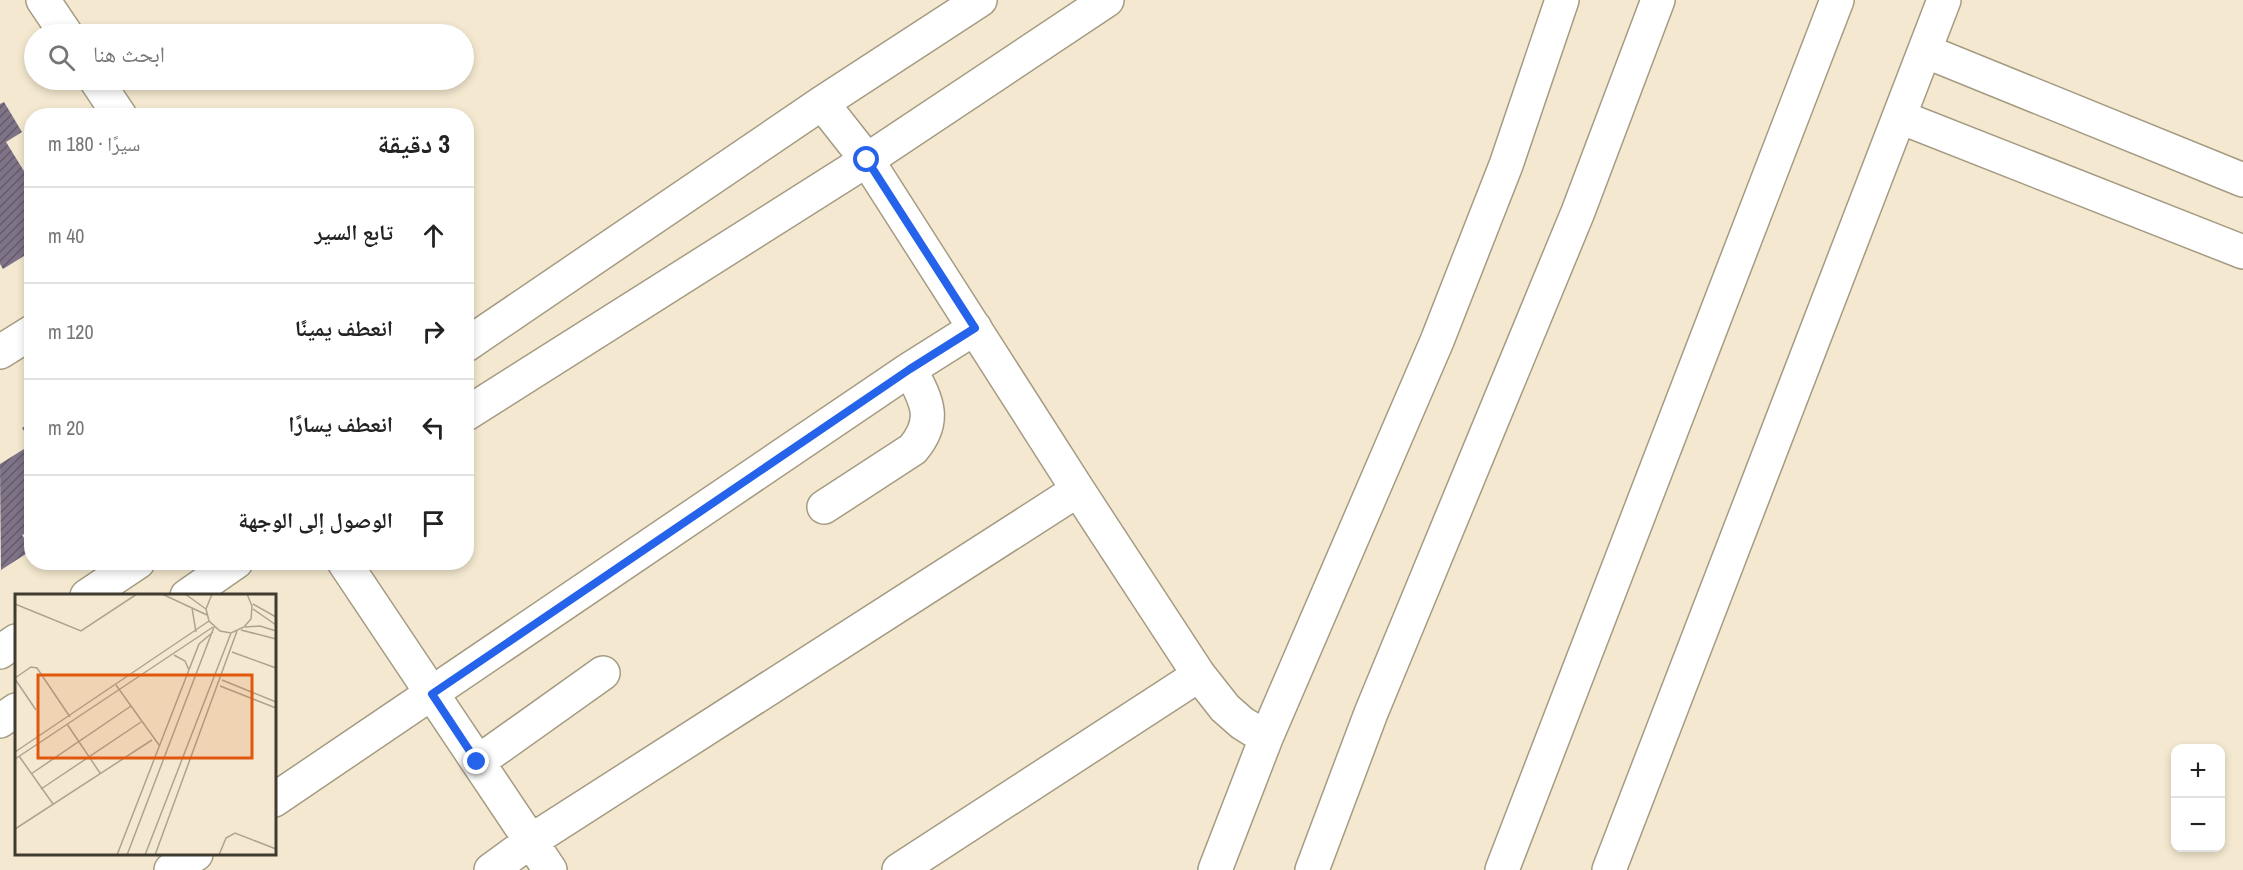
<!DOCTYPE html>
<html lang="ar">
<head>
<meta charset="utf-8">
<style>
	:root { --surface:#fff; --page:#f2f2f2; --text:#222; --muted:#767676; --line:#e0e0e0 }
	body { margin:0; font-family:"Archivo Narrow","Noto Naskh Arabic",sans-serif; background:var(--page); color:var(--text); direction:rtl }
	.controls { position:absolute; right:18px; bottom:18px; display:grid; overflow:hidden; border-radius:12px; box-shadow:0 3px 9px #0003 }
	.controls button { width:54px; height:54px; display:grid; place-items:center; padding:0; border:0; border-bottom:2px solid var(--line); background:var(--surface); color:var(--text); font:30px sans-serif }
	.stop { position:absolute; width:18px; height:18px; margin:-14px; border:4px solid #2563eb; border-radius:50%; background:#fff }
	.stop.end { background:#2563eb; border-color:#fff; box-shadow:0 2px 6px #0008 }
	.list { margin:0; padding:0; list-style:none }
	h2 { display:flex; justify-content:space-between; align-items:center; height:78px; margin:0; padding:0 24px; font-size:26px }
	h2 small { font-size:20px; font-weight:400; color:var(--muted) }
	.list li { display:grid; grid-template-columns:39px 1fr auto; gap:18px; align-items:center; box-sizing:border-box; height:96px; padding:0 24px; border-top:2px solid var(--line) }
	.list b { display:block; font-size:22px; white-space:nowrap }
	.list em { font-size:20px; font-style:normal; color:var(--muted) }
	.icon { flex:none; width:33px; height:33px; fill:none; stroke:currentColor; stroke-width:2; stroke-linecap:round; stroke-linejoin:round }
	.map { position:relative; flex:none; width:2243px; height:870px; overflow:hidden; direction:ltr }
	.search { position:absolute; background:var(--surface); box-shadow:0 3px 9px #0003; left:24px; top:24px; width:450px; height:66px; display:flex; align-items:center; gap:15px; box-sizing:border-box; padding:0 21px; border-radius:33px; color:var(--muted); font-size:22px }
	.panel { position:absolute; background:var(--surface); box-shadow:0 3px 9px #0003; left:24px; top:108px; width:450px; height:462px; border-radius:24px; direction:rtl }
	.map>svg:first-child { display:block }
</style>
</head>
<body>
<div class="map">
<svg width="2243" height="870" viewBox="0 0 2243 870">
	<defs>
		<pattern id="building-hatch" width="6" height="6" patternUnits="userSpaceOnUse" patternTransform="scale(1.5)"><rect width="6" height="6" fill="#7f7388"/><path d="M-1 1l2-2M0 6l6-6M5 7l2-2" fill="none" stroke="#645b6a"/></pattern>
	</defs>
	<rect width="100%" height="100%" fill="#f4e9d0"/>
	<path fill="url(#building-hatch)" d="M4,102L22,132L6,142L32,184V251L3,269L0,264V104Z
		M32,422V443L22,428Z
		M32,444V529L22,535L32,550L1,570L0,464Z"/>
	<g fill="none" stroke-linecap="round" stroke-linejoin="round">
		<defs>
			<path id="minor" d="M43,0L66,34
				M1925,51L2243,180
				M96,80L120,116
				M822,103L867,160L1078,490L1199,675L1225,708L1242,723L1266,738
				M1900,117L2243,252
				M466,345L822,103L980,0
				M0,352L32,332
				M466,414L867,160L1107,0
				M824,507L913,449C938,419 926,400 910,369
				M344,562L550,870
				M87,596L138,562
				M187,596L236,562
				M0,652L16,641
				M0,721L16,710
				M478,762L603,673
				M274,800L910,369L975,328
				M171,870L196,854
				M491,870L531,841L1078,490
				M899,870L1199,675
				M1215,870L1266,738L1437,341L1506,165L1562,0
				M1312,870L1371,713L1578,212L1658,0
				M1502,870L1837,0
				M1609,870L1944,0"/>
		</defs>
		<use href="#minor" stroke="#a59b83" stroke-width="36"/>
		<use href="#minor" stroke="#fff" stroke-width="33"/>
	</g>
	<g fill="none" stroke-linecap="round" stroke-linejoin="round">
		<path stroke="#2563eb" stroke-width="8" d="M477,762L432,694L910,369L975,328L867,160"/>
	</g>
	<g transform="translate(15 594)">
		<rect width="261" height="261" fill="#f4e9d0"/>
		<path fill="none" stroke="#aca390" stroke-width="1.5" d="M147,0L192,21M170,0L191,15M197,0L191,15L194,27L205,37L216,39L229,33L236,25L237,12L232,0M0,10L66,37L122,0M238,10L261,23M177,14L181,38M238,15L261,31M230,33L245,32L261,37M226,36L261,45M217,58L261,74M159,61L170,67L174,76M0,84L16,73L22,74L55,123M0,85L21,116M207,86L261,108M101,91L144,151M205,92L261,114M52,130L85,179M0,158L194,27M4,162L38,210M0,165L198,33M16,180L116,112M26,195L126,128M0,235L137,146M102,261L184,50L198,38M112,261L199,33M130,261L216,39M140,261L222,37M204,261L211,244L220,239L261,255"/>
		<path fill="#e0580e" fill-opacity="0.15" stroke="#e0580e" stroke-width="3" d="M23,81H237V164H23Z"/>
		<rect width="261" height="261" fill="none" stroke="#403b31" stroke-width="3"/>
	</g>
</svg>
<div class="controls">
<button>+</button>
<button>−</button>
</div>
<div class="stop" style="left:867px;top:160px"></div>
<div class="stop end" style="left:477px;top:762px"></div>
<div class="search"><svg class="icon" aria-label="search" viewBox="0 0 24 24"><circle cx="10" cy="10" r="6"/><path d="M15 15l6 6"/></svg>ابحث هنا</div>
<section class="panel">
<h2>3 دقيقة<small>سيرًا · 180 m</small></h2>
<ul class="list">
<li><svg class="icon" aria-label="ahead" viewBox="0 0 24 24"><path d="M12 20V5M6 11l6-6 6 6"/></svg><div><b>تابع السير</b></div><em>40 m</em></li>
<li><svg class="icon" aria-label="right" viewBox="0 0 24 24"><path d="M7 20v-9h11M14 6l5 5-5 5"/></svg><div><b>انعطف يمينًا</b></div><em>120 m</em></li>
<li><svg class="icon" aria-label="left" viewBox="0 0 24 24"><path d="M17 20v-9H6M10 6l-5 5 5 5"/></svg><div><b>انعطف يسارًا</b></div><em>20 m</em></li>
<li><svg class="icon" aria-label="arrive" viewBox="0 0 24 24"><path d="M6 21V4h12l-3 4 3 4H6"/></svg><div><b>الوصول إلى الوجهة</b></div></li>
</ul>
</section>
</div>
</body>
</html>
